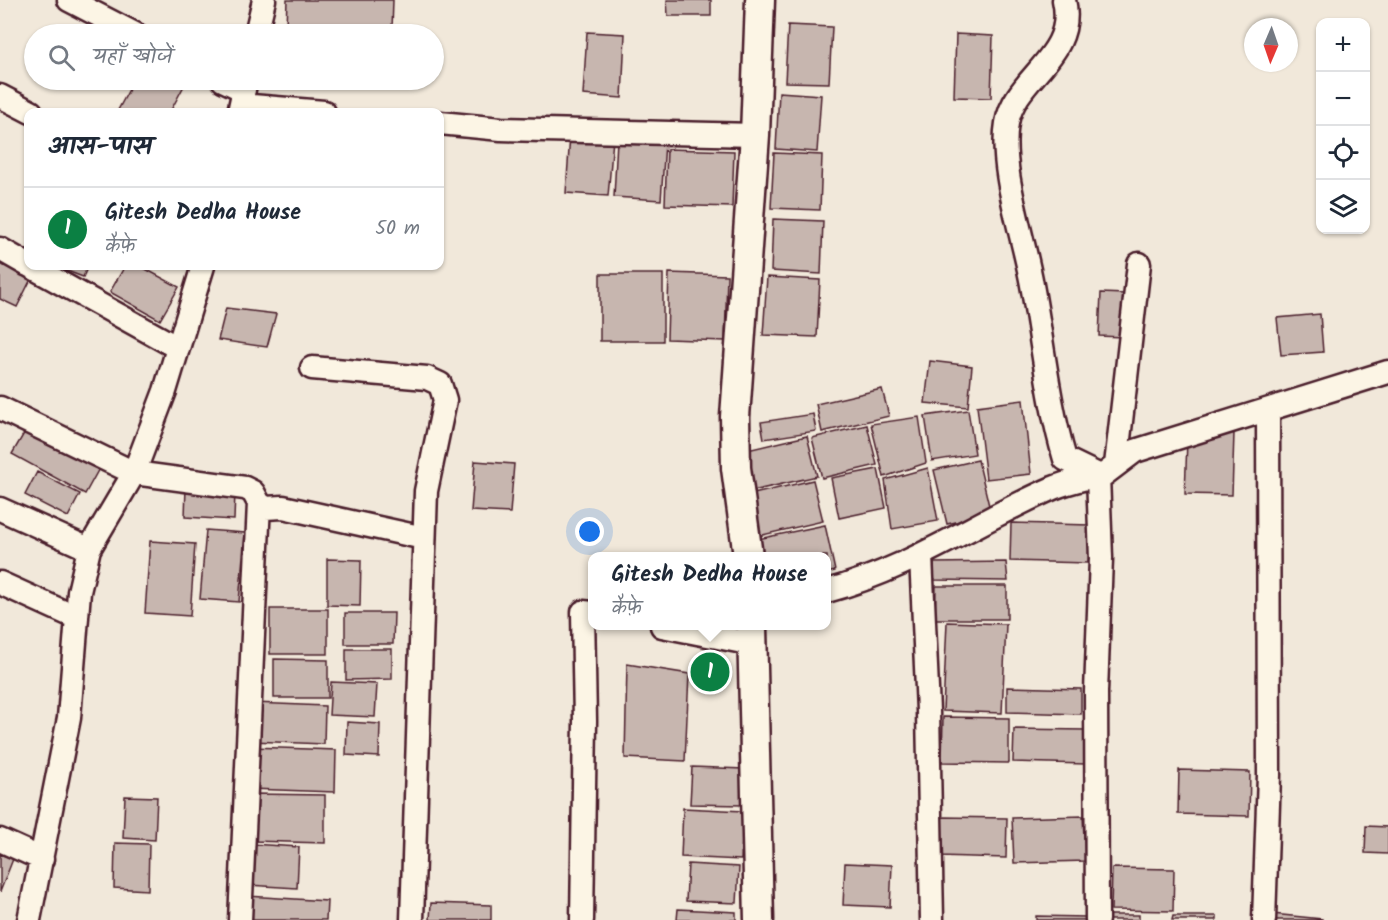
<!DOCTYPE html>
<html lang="hi">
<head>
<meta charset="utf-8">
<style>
	:root { --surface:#fff; --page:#f2f2f3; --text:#1f2937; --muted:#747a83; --line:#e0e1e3; --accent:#0b8043 }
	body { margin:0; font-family:Kalam,"Playpen Sans Deva",sans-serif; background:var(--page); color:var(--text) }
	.controls { position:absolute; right:18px; top:18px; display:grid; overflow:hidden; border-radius:12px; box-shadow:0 2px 4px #0004 }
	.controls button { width:54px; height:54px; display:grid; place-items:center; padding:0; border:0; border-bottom:2px solid var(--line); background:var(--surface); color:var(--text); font:30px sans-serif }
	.compass { position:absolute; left:1244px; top:18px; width:54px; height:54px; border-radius:50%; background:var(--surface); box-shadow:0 2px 4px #0004; rotate:182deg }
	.you { position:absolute; left:590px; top:532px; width:21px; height:21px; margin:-15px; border:4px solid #fff; border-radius:50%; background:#1a73e8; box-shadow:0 0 0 9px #1a73e833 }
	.badge { display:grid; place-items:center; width:39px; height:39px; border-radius:50%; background:var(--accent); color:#fff; font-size:20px; font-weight:700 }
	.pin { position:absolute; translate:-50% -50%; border:3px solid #fff; box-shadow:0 2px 6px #0006 }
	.popup { position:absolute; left:588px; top:552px; width:243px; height:78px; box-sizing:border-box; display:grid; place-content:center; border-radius:12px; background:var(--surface); filter:drop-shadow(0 2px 4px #0005); font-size:20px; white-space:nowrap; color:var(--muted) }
	.popup b { font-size:22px; color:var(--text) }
	.popup::after { content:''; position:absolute; left:50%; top:100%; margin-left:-12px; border:12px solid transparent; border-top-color:var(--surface) }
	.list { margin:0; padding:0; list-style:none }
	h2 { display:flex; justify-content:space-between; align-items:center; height:78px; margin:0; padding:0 24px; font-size:26px }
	h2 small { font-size:20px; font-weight:400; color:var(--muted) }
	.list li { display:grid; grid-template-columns:39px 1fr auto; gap:18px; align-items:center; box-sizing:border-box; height:84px; padding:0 24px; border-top:2px solid var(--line) }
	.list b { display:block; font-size:22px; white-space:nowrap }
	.list p { margin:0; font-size:20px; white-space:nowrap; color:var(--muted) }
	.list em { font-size:20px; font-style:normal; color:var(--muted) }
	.icon { flex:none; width:33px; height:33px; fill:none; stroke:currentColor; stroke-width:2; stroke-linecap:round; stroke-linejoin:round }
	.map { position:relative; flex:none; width:1388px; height:920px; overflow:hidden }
	.search { position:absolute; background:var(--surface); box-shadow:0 2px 4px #0004; left:24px; top:24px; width:420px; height:66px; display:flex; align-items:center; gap:15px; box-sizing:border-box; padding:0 21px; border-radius:33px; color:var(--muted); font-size:22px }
	.panel { position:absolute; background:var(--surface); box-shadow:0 2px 4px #0004; left:24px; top:108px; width:420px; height:162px; border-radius:12px }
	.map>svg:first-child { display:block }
</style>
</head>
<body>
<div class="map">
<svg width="1388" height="920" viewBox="0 0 1388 920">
	<rect width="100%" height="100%" fill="#f1e8da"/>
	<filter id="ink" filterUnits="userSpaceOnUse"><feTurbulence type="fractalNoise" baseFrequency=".0167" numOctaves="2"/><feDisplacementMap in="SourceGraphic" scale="12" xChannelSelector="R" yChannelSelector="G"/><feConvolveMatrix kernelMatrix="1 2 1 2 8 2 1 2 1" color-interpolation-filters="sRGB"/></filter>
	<g filter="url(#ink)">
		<path fill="#c7b6af" stroke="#4a1f2b" stroke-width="1.5" d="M287,0H393L392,30L286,26Z
			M667,0H711V16H668Z
			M788,25L832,27L829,83L785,82Z
			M587,32L625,34L622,98L583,95Z
			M956,34L993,36L991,98L954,97Z
			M134,80H187L170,112H117Z
			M779,92L821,95L817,152L776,149Z
			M570,135L613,139L608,196L566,193Z
			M617,140L665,143L661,200L614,197Z
			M667,149L734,151L732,207L665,205Z
			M774,153L822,155L820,210L771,208Z
			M773,219L823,221L821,274L771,271Z
			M0,255L34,273L17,307L0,299Z
			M54,266H88L83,277Z
			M125,266H140L179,287L160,320L110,292Z
			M669,273L727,275L725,341L667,339Z
			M600,274H663V341H600Z
			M767,277L820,280L817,337L763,335Z
			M1101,293L1125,294L1123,337L1099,336Z
			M226,308L276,314L267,347L218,340Z
			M1320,314L1323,352L1281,355L1277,318Z
			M930,361L972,366L968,407L925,403Z
			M882,389L889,416L822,432L816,404Z
			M1023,400L1031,474L986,479L977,406Z
			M968,410L975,454L932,461L925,416Z
			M813,414L816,431L764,439L761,422Z
			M919,417L926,463L884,477L871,424Z
			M30,423L102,463L85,494L12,454Z
			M867,425L877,465L822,478L812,438Z
			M1234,433L1232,495L1185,494L1187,441Z
			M807,436L817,476L748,492L739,452Z
			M978,460L991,514L947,524L934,470Z
			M475,461L514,464L510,513L471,511Z
			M928,468L938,521L892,529L885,480Z
			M878,469L886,508L839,518L831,478Z
			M37,472L80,494L68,517L25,495Z
			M813,480L823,521L754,537L745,496Z
			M186,488L235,491L234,520L185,517Z
			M1011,523L1090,525L1088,563L1010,561Z
			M825,525L835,571L827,573V556H762L758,539Z
			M206,530L245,533L239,602L200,599Z
			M150,541L195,544L190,616L145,613Z
			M327,559L361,560L360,606L327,605Z
			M1006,562L1008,581L934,580V563Z
			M936,586H1007V619H935Z
			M270,609H328V654H270Z
			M345,613H394L393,644H345Z
			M947,622L1006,624L1002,713L943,711Z
			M346,649H392V679L346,680Z
			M274,659L328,660V698H274Z
			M627,664L689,674L685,761L625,758Z
			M331,682L377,684L375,717L329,715Z
			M1007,687L1081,689V714L1007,712Z
			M254,703L325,706L324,744L252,741Z
			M943,717L1009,718V763L942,762Z
			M347,722L380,724L379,757L346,755Z
			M1014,729L1086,730V764L1013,762Z
			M251,747L336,750L335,792L250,789Z
			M692,767L744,769L743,805L690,804Z
			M1179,770L1250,772L1249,816L1178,814Z
			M252,794L325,795V843L252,841Z
			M125,796L157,797L155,840L123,838Z
			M683,808L743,811L741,860L681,857Z
			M1083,816L1085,861L1014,863L1012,818Z
			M941,817L1007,818L1006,858L939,856Z
			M1366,826L1388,827V854L1365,853Z
			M115,843L149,844L148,890L114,888Z
			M250,844L299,847L297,888L248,885Z
			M0,854L13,859L0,892Z
			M845,863L892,865L890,907L843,905Z
			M688,864L739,867L737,903L686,901Z
			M1112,868L1174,869L1173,911L1111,910Z
			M246,896L327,901L326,920H244Z
			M431,903L491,905V920H430Z
			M678,909L736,912V920H677Z
			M1272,914L1322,919V920H1272Z
			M1099,915H1139V920H1099Z
			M1036,916L1085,917V920H1036Z
			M1173,916H1217V920H1172Z"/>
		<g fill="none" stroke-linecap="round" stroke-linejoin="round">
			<defs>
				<path id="minor" d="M69,0L135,34
					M1064,0C1077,57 1015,76 1007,123C999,169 1024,238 1032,285C1043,343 1048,402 1065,459L1098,475
					M256,34L264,0
					M223,80L244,90
					M0,96L31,112
					M241,105L324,112
					M239,112L246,80
					M440,123L501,129L755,135
					M0,249L28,265
					M30,266L178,348
					M312,368L427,378L440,384L445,400L426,491L412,920
					M0,408L134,473L245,488L253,492L259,503L240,920
					M1116,465L1139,264
					M259,503L265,508L283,507L424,538
					M0,509L89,549
					M921,556L928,711L932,920
					M0,583L77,618
					M827,591C912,568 975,522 1053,488C1067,482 1083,479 1098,475
					M662,626L753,644
					M0,840L42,859
					M29,920L69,718L79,592L89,549L134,473L165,391L203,266
					M582,920L585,721L583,612L593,613
					M1097,920L1096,692L1101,558L1098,475L1102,476L1135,451L1388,372
					M1264,920L1269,775L1268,410"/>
				<path id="tertiary" d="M748,556L736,468L735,417L755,135L760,0
					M752,626L759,920"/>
			</defs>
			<use href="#minor" stroke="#4a1f2b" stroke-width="27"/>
			<use href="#tertiary" stroke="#4a1f2b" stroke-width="33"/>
			<use href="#minor" stroke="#fcf5e5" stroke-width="22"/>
			<use href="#tertiary" stroke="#fcf5e5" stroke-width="28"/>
		</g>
	</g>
</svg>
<div class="controls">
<button>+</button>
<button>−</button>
<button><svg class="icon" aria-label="locate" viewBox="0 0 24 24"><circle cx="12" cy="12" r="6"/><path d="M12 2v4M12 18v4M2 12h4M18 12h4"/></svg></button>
<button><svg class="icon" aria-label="layers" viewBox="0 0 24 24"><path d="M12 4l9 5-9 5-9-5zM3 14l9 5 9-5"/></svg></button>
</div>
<svg class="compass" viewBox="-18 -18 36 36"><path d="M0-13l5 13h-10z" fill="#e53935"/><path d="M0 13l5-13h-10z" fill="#747a83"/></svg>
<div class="you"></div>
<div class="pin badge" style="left:710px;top:672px">1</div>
<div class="popup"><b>Gitesh Dedha House</b>कैफ़े</div>
<div class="search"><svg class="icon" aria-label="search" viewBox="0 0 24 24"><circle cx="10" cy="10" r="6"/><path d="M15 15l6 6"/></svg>यहाँ खोजें</div>
<section class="panel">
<h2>आस-पास<small></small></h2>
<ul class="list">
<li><span class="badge">1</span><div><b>Gitesh Dedha House</b><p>कैफ़े</p></div><em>50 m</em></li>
</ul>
</section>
</div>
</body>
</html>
